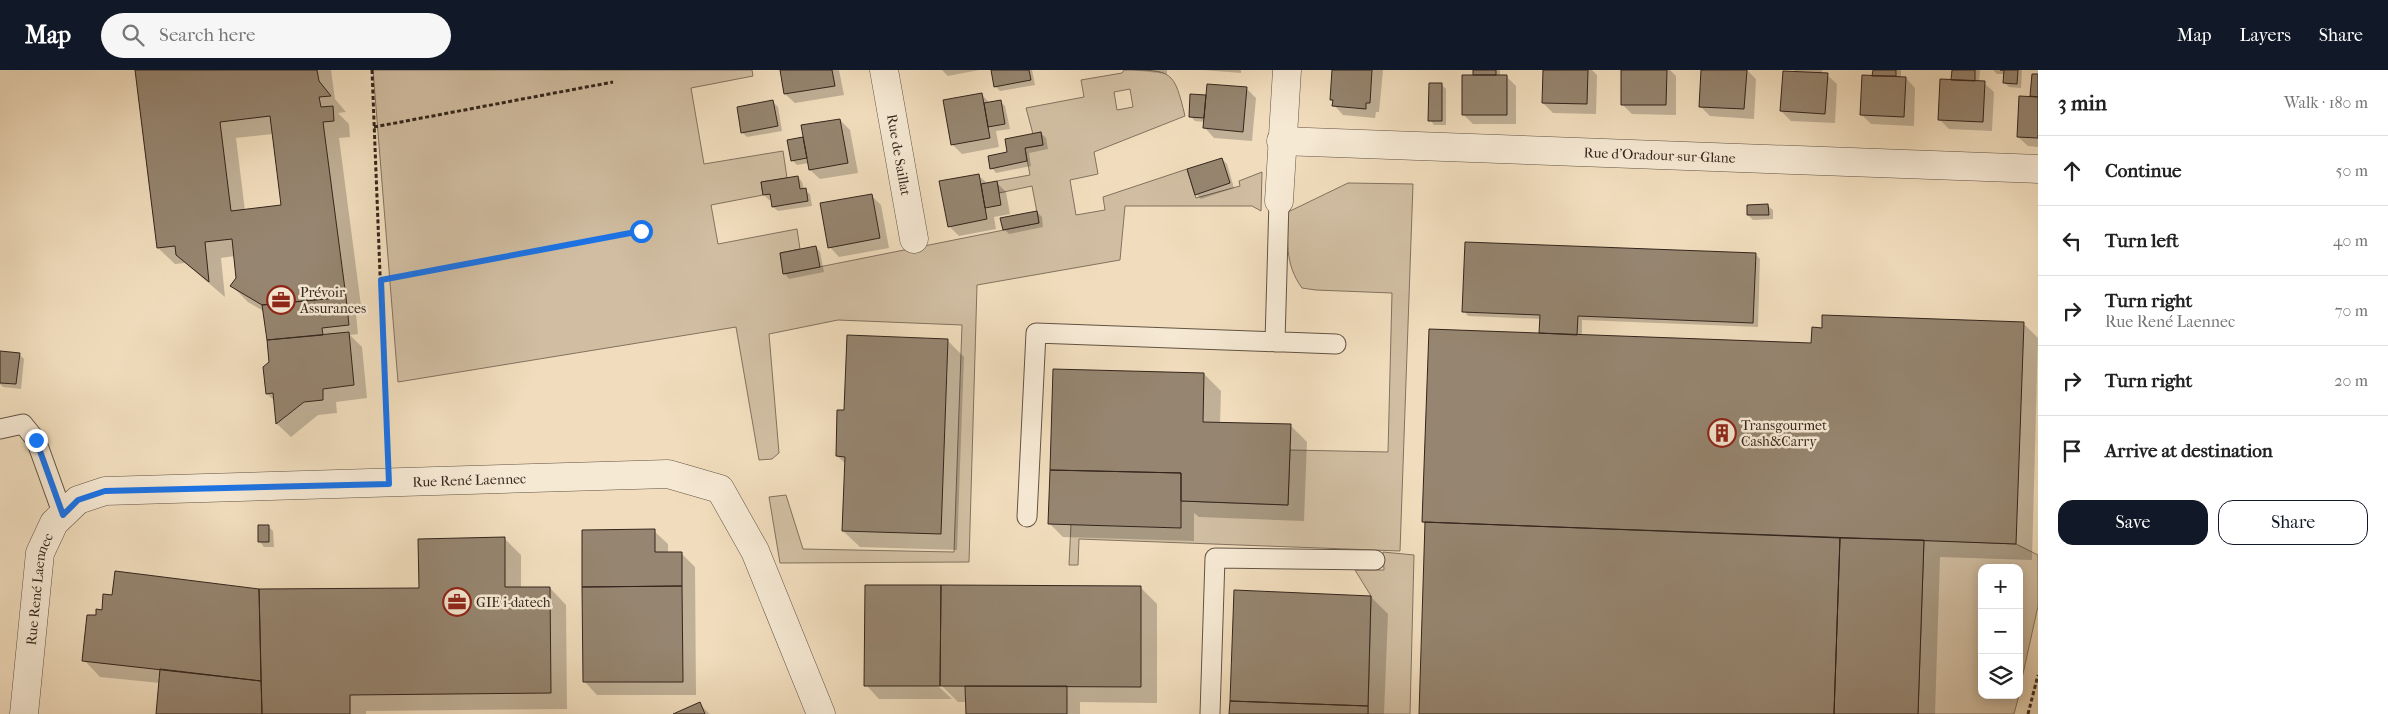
<!DOCTYPE html>
<html lang="en">
<head>
<meta charset="utf-8">
<style>
	:root { --surface:#fff; --page:#f6f6f6; --text:#222; --muted:#767676; --line:#e0e0e0; --accent:#111827 }
	body { margin:0; font-family:"IM FELL French Canon",serif; background:var(--page); color:var(--text) }
	.controls { position:absolute; right:15px; bottom:15px; display:grid; overflow:hidden; border-radius:10px; box-shadow:0 2px 12px #0003 }
	.controls button { width:45px; height:45px; display:grid; place-items:center; padding:0; border:0; border-bottom:1px solid var(--line); background:var(--surface); color:var(--text); font:25px sans-serif }
	.stop { position:absolute; width:15px; height:15px; margin:-11px; border:4px solid #1a73e8; border-radius:50%; background:#fff }
	.stop.end { background:#1a73e8; border-color:#fff; box-shadow:0 1px 5px #0008 }
	.list { margin:0; padding:0; list-style:none }
	h2 { display:flex; justify-content:space-between; align-items:center; height:65px; margin:0; padding:0 20px; font-size:21px }
	h2 small { font-size:16px; font-weight:400; color:var(--muted) }
	.list li { display:grid; grid-template-columns:32px 1fr auto; gap:15px; align-items:center; box-sizing:border-box; height:70px; padding:0 20px; border-top:1px solid var(--line) }
	.list b { display:block; font-size:19px; white-space:nowrap }
	.list p { margin:0; font-size:16px; white-space:nowrap; color:var(--muted) }
	.list em { font-size:16px; font-style:normal; color:var(--muted) }
	.actions { display:flex; gap:10px; padding:15px 20px }
	.actions a { flex:1; padding:11px 0; border:1px solid var(--accent); border-radius:15px; text-align:center; font-size:18px; color:var(--accent) }
	.actions .main { background:var(--accent); color:#fff }
	.icon { flex:none; width:28px; height:28px; fill:none; stroke:currentColor; stroke-width:2; stroke-linecap:round; stroke-linejoin:round }
	.map { position:relative; flex:none; width:2038px; height:644px; overflow:hidden }
	header { display:flex; align-items:center; gap:30px; box-sizing:border-box; height:70px; padding:0 25px; background:var(--accent); color:#fff }
	header strong { font-size:24px }
	nav { display:flex; gap:28px; margin-inline-start:auto; font-size:18px }
	.search { width:350px; height:45px; background:var(--page); display:flex; align-items:center; gap:12px; box-sizing:border-box; padding:0 18px; border-radius:28px; color:var(--muted); font-size:19px }
	main { display:flex }
	aside { flex:1; background:var(--surface) }
	.map>svg:first-child { display:block }
</style>
</head>
<body>
<header>
<strong>Map</strong>
<div class="search"><svg class="icon" aria-label="search" viewBox="0 0 24 24"><circle cx="10" cy="10" r="6"/><path d="M15 15l6 6"/></svg>Search here</div>
<nav><a>Map</a><a>Layers</a><a>Share</a></nav>
</header>
<main>
<div class="map">
<svg width="2038" height="644" viewBox="0 0 2038 644">
	<rect width="100%" height="100%" fill="#f1ddbd"/>
	<filter id="stains"><feTurbulence type="fractalNoise" baseFrequency=".004" numOctaves="4"/><feColorMatrix values="0 0 0 0 .2 0 0 0 0 .09 0 0 0 0 .02 0 0 0 .5 -.17"/></filter>
	<radialGradient id="worn" r=".72"><stop offset=".6" stop-color="#630" stop-opacity="0"/><stop offset="1" stop-color="#630" stop-opacity=".3"/></radialGradient>
	<path fill="#d1bea2" stroke="#82725f" fill-rule="evenodd" d="M373,0H752L753,6L691,18L704,94L783,81L787,108L761,112L763,125L711,135L718,174L797,159L800,179L780,183L784,204L1039,153L1032,116L999,123L997,111L1030,105L1025,78L1043,75L1041,62L1033,64L1026,38L1084,27L1081,10L1122,3L1124,0C1172,0 1174,0 1185,46L1094,82L1098,104L1070,110L1076,145L1105,140L1103,127L1187,99L1196,128L1240,116L1239,111L1262,102L1261,141L1252,136H1125L1120,190L977,215L969,492L780,493L769,427L786,425L803,479L954,482L962,255L838,250L769,264L779,383L772,389L759,390L736,257L398,312ZM1130,19L1133,37L1117,40L1114,22Z
		M1348,113L1413,114L1400,481L1079,469L1078,495H1069L1071,454L1181,431L1288,435L1290,380L1388,382L1392,223L1316,220L1302,218C1284,193 1288,171 1288,142Z
		M1924,470L2016,474L2038,485V536L2019,622V498H1982V625H2019L2014,644H1918Z
		M1383,482L1414,485L1410,644H1368L1371,526L1355,500H1384Z"/>
	<path fill="#0003" fill-rule="evenodd" d="M136,0H331L335,29L346,42L338,43L349,54L350,67L339,68L362,243L356,244L358,264L350,265L362,277L367,328L336,332L337,343L318,345L291,367L277,354L275,331L267,324L270,292L265,242L248,232L232,216L238,208L235,186L221,188L225,227L185,193L175,194L158,178ZM273,64L282,136L245,141L236,68Z
		M781,0H839L844,25L795,33L785,24Z
		M942,0H979L948,6Z
		M992,0H1032L1035,15L1000,21L995,16Z
		M1131,0H1167V4Z
		M1203,0H1241V3Z
		M1334,0H1383L1379,42H1376L1375,48L1343,45L1334,35L1331,29Z
		M1474,0H1500V7H1507L1516,16V54H1473L1463,44Z
		M1544,0H1592L1597,5L1596,44L1553,43L1543,33Z
		M1623,0H1670L1676,6V45L1632,44L1622,34Z
		M1702,0H1747L1756,9L1754,49L1710,46L1700,36Z
		M1794,0H1822V4L1827,5L1837,14L1835,53L1791,51L1781,41L1796,3Z
		M1874,0H1901V8H1906L1915,18L1914,56L1871,54L1861,44Z
		M1953,0H1980L1979,12L1984,13L1994,22L1992,61L1949,59L1939,49L1955,11Z
		M1993,0H2022L2021,18L2009,17L2005,13V4H1997Z
		M2033,5L2038,6V77L2028,76L2018,67L2032,28Z
		M1442,15L1446,19V55H1434L1430,50Z
		M1246,18L1256,28L1252,71L1214,68L1205,58V52L1195,51L1190,46L1207,26Z
		M981,24L990,33L1000,31L1005,36L1010,59L996,61L999,77L962,84L952,74Z
		M773,32L778,37L782,61L747,67L742,62Z
		M840,50L850,60L858,103L820,109L810,100L809,93L797,95L792,90L789,71L804,68Z
		M1041,63L1046,68L1048,79L1029,83L1031,96L996,103L992,98L1008,83Z
		M1222,89L1227,94L1234,118L1201,129L1196,124Z
		M978,105L988,114L997,113L1006,122L1010,144L994,147L996,159L959,166L949,156Z
		M798,107L802,112L804,120L810,124L812,136L778,141L773,137L772,129L769,130L764,125Z
		M871,125L881,135L889,178L839,187L830,177Z
		M1768,136L1773,140V149L1753,150L1748,145Z
		M1037,142L1042,147L1043,157L1009,164L1004,159Z
		M816,177L820,182L824,202L789,209L785,204L781,184Z
		M1755,184L1760,189L1758,257L1582,250V266L1813,275L2023,253L2038,268L2032,490L1940,487L1935,644H1420L1426,455L1423,452L1540,265L1541,249L1468,246L1464,241Z
		M947,270L964,287L957,480L860,477L843,461L846,394L837,386L846,341Z
		M19,284L24,289L21,319L3,317L0,314V295Z
		M1204,304L1221,321L1220,354L1291,356L1307,372L1304,451L1199,447L1194,443V471L1063,467L1049,453Z
		M268,456L273,461L274,477H264L260,472Z
		M654,461L668,474V483H681L695,497L696,625H597L584,611Z
		M504,468L521,485V518H550L566,535L567,639L366,641V644H157L160,613L100,607L84,590L97,547L114,526L116,502L259,521L420,519Z
		M1140,517L1157,534V633L1080,632V644H967V632H958L937,611L935,613L952,629H879L866,615Z
		M1371,527L1388,544L1384,644H1231Z
		M699,634L710,644H676Z"/>
	<path fill="#968570" stroke="#34251c" fill-rule="evenodd" d="M135,0H317L319,11L331,26L319,27L321,37L333,36L334,51L323,52L346,227L262,235L230,216L236,208L232,169L205,172L209,212L176,185L175,176L157,178ZM270,46L281,135L231,141L220,52Z
		M780,0H832L835,16L784,24Z
		M991,0H1029L1031,10L994,17Z
		M1332,0H1372L1370,33H1366V39L1332,36L1333,30H1330Z
		M1473,0H1496V5H1473Z
		M1543,0H1588L1587,34L1542,33Z
		M1621,0H1667L1666,35H1621Z
		M1701,0H1747L1744,39L1699,37Z
		M1873,0H1896V6H1872Z
		M1952,0H1975V11L1951,10Z
		M2000,0H2018L2017,14L2003,13L2004,0Z
		M1783,1L1828,3L1825,44L1780,41Z
		M2032,4H2038V27L2030,26Z
		M1462,5H1507V45H1462Z
		M1862,5L1906,7L1904,47L1860,45Z
		M1940,9L1985,11L1983,52L1938,50Z
		M1429,13H1442V51H1428Z
		M1207,14L1247,17L1243,62L1203,58Z
		M982,23L990,68L951,75L943,30Z
		M1190,24L1206,25L1204,48L1189,47Z
		M2019,26L2038,27V68L2017,67Z
		M773,30L778,56L741,63L737,37Z
		M1001,30L1005,54L988,57L984,33Z
		M840,49L848,93L809,100L801,55Z
		M1041,62L1043,75L1025,78L1027,91L990,99L988,86L1007,82L1005,69Z
		M803,67L807,88L791,91L787,70Z
		M1222,88L1230,113L1195,125L1187,99Z
		M979,104L987,149L948,157L939,111Z
		M798,106L800,119L806,118L808,131L772,137L770,124L763,125L761,112Z
		M997,111L1001,135L985,138L981,114Z
		M872,124L880,168L828,178L820,133Z
		M1768,134L1769,145H1747V135Z
		M1037,141L1039,153L1003,160L1000,148Z
		M1465,172L1756,183L1753,253L1578,246L1577,265L1539,263L1540,245L1462,242Z
		M816,176L820,197L783,204L780,183Z
		M346,227L349,255L322,258L323,265L267,270L262,235Z
		M1822,245L2024,252L2016,474L1422,452L1429,259L1811,273L1812,257L1822,258Z
		M349,262L354,315L323,319V330L304,332L276,354L273,323L266,324L263,297L269,292L267,270Z
		M847,265L948,269L941,464L842,461L845,387L836,386L837,340H844Z
		M0,281L20,283L16,314L0,313Z
		M1053,299L1204,303L1203,352L1291,354L1288,435L1181,431V403L1050,400Z
		M1050,400L1181,403V458L1048,454Z
		M1425,452L1840,468L1834,644H1419Z
		M258,455H269V472H258Z
		M655,459V482H682V516L582,517V460Z
		M505,467V517H550L551,623L350,625V644H262L259,519L419,518L418,469Z
		M1840,468L1924,470L1918,644H1834Z
		M115,501L259,519L261,611L82,591L87,545H96V539L102,540L103,524L112,525Z
		M865,515H941L940,616H864Z
		M941,515L1141,516V617L940,616Z
		M682,516L683,612H583L582,517Z
		M1234,520L1371,526L1368,636L1230,631Z
		M160,599L261,611L262,644H156Z
		M965,616H1067V644H966Z
		M1230,631L1368,636V644H1229Z
		M700,632L705,644H673Z"/>
	<g fill="none" stroke-linecap="round" stroke-linejoin="round">
		<defs>
			<path id="service" d="M1275,272L1279,131
				M0,359L23,354L36,370L63,445
				M1027,447L1036,263L1336,274
				M1210,644L1215,488L1375,490"/>
			<g id="minor">
				<path id="s1" d="M884,0L914,169"/>
				<path id="s2" d="M1281,71L2038,99"/>
				<path d="M1279,131L1287,0"/>
				<path id="s3" d="M24,644L40,483L54,453L78,430L105,421L668,404L720,419L755,481L821,644"/>
			</g>
		</defs>
		<use href="#service" stroke="#635344" stroke-width="21"/>
		<use href="#minor" stroke="#635344" stroke-width="29"/>
		<path stroke="#34251c" stroke-width="3" stroke-dasharray="4 2.5" stroke-linecap="butt" d="M372,0L387,383
			M374,57L613,12
			M381,210L641,161
			M2028,644L2038,605"/>
		<use href="#service" stroke="#f6e9d4" stroke-width="19"/>
		<use href="#minor" stroke="#f6e9d4" stroke-width="28"/>
	</g>
	<g fill="none" stroke-linecap="round" stroke-linejoin="round">
		<path stroke="#1a73e8" stroke-width="6" d="M36,370L63,445L78,430L105,421L389,414L381,210L641,161"/>
	</g>
	<defs>
		<symbol id="office-ring" viewBox="-11 -11 22 22"><circle r="9.5" fill="#f6e9d4" stroke="#8f2418" stroke-width="1.5"/><path d="M-6-3h4V-5.5h4V-3h4V5H-6ZM-1-4.5V-3h2v-1.5ZM-6 0V1H6V0Z" fill="#8f2418"/></symbol>
		<symbol id="building-ring" viewBox="-11 -11 22 22"><circle r="9.5" fill="#f6e9d4" stroke="#8f2418" stroke-width="1.5"/><path d="M-4-6H4V6H1V3H-1V6H-4ZM-2.5-4.3h1.7v1.8h-1.7ZM.8-4.3h1.7v1.8H.8ZM-2.5-1h1.7V.8h-1.7ZM.8-1h1.7V.8H.8Z" fill="#8f2418"/></symbol>
	</defs>
	<g fill-rule="evenodd">
		<use href="#office-ring" x="265" y="214" width="32" height="32"/>
		<use href="#building-ring" x="1706" y="347" width="32" height="32"/>
		<use href="#office-ring" x="441" y="516" width="32" height="32"/>
	</g>
	<g text-anchor="middle" dominant-baseline="central" stroke-width="5" stroke-linejoin="round" paint-order="stroke">
		<g font-size="14" fill="#34251c" stroke="#f6e9d4">
			<text stroke="none"><textPath href="#s1" startOffset="86">Rue de Saillat</textPath></text>
			<text stroke="none"><textPath href="#s2" startOffset="379">Rue d'Oradour-sur-Glane</textPath></text>
			<text stroke="none"><textPath href="#s3" startOffset="621">Rue René Laennec</textPath></text>
			<text stroke="none"><textPath href="#s3" startOffset="126">Rue René Laennec</textPath></text>
		</g>
		<g font-size="14" fill="#34251c" stroke="#f6e9d4" text-anchor="start">
			<text x="300" y="222">Prévoir<tspan x="300" dy="16">Assurances</tspan></text>
			<text x="1741" y="355">Transgourmet<tspan x="1741" dy="16">Cash&amp;Carry</tspan></text>
			<text x="476" y="532">GIE i-datech</text>
		</g>
	</g>
	<rect width="100%" height="100%" filter="url(#stains)"/>
	<rect width="100%" height="100%" fill="url(#worn)"/>
</svg>
<div class="controls">
<button>+</button>
<button>−</button>
<button><svg class="icon" aria-label="layers" viewBox="0 0 24 24"><path d="M12 4l9 5-9 5-9-5zM3 14l9 5 9-5"/></svg></button>
</div>
<div class="stop" style="left:641px;top:161px"></div>
<div class="stop end" style="left:36px;top:370px"></div>
</div>
<aside>
<h2>3 min<small>Walk · 180 m</small></h2>
<ul class="list">
<li><svg class="icon" aria-label="ahead" viewBox="0 0 24 24"><path d="M12 20V5M6 11l6-6 6 6"/></svg><div><b>Continue</b></div><em>50 m</em></li>
<li><svg class="icon" aria-label="left" viewBox="0 0 24 24"><path d="M17 20v-9H6M10 6l-5 5 5 5"/></svg><div><b>Turn left</b></div><em>40 m</em></li>
<li><svg class="icon" aria-label="right" viewBox="0 0 24 24"><path d="M7 20v-9h11M14 6l5 5-5 5"/></svg><div><b>Turn right</b><p>Rue René Laennec</p></div><em>70 m</em></li>
<li><svg class="icon" aria-label="right" viewBox="0 0 24 24"><path d="M7 20v-9h11M14 6l5 5-5 5"/></svg><div><b>Turn right</b></div><em>20 m</em></li>
<li><svg class="icon" aria-label="arrive" viewBox="0 0 24 24"><path d="M6 21V4h12l-3 4 3 4H6"/></svg><div><b>Arrive at destination</b></div></li>
</ul>
<div class="actions"><a class="main">Save</a><a>Share</a></div>
</aside>
</main>
</body>
</html>
